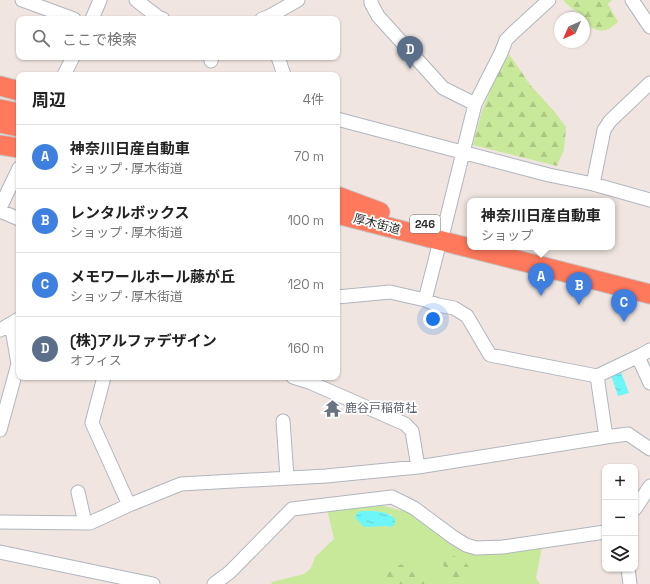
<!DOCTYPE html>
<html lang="ja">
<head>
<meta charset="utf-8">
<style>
	:root { --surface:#fff; --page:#f2f2f2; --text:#222; --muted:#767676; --line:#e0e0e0; --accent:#db2777 }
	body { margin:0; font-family:"Space Grotesk","Noto Sans JP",sans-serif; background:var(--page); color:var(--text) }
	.controls { position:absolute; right:12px; bottom:12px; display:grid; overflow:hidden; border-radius:8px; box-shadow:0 1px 3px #0004 }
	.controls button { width:36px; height:36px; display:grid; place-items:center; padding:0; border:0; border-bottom:1px solid var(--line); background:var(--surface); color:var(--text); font:20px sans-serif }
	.compass { position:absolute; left:554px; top:12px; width:36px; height:36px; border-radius:50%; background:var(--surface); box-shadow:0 1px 3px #0004; rotate:225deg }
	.you { position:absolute; left:433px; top:319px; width:14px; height:14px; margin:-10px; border:3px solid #fff; border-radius:50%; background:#1a73e8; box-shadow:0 0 0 6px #1a73e833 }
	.badge { display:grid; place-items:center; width:26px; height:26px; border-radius:50%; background:var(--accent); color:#fff; font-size:13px; font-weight:700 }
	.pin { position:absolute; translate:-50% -33px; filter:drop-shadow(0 1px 2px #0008) }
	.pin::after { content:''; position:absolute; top:21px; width:14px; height:12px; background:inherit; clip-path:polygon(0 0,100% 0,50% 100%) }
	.popup { position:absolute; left:467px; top:198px; width:148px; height:52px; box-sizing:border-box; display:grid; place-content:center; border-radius:8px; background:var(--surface); filter:drop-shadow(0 1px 3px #0005); font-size:13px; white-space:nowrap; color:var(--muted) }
	.popup b { font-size:15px; color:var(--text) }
	.popup::after { content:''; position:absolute; left:50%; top:100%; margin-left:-8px; border:8px solid transparent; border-top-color:var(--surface) }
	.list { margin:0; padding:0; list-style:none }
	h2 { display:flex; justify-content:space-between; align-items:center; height:52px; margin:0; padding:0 16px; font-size:17px }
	h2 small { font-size:13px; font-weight:400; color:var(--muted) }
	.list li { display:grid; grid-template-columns:26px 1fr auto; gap:12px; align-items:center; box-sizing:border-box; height:64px; padding:0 16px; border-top:1px solid var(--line) }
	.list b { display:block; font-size:15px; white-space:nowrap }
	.list p { margin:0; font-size:13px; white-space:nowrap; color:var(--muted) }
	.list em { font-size:13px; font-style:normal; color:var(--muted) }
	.icon { flex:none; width:22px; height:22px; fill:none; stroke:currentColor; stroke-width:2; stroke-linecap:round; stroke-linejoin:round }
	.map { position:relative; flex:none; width:650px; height:584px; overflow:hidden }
	.search { position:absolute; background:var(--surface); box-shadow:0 1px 3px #0004; left:16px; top:16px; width:324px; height:44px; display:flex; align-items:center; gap:10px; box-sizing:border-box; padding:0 14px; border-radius:8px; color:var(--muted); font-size:15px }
	.panel { position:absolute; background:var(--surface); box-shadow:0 1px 3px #0004; left:16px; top:72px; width:324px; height:308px; border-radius:8px }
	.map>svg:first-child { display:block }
</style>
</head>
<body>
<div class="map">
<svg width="650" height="584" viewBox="0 0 650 584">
	<defs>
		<pattern id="forest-firs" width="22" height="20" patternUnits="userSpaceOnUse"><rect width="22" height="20" fill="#c9e99a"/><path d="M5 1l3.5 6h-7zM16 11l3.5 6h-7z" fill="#adc885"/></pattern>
		<pattern id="water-ripples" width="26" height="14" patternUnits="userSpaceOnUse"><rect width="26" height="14" fill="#6ef5f7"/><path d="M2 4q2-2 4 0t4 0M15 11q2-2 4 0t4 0" fill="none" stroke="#60d2d4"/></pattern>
	</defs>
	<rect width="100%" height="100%" fill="#f0e5e0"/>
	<path fill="#c9e99a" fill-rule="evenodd" d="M373,503L410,513L449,543L468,553L490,554L542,547L536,578L540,584H271L272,582L304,574L311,568L315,557L334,539L327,509ZM362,511H376L392,515L391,527L386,526Z"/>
	<path fill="url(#forest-firs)" d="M563,0H612L608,4L618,22C615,24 613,26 610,28C602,34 590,28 584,22V18H582L581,14L570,7Z
		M509,54L531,86L554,111L566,127L564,150L557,166L473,145L482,111L496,77Z
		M449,554L463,560L471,569L459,577H447L442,560Z
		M401,564L429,584H382L381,577Z"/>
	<path fill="url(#water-ripples)" d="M621,372L629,393L618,396L611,375Z
		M362,511C373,511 387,510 395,519V524L391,527L386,526L364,527L358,521L355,517L358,512Z"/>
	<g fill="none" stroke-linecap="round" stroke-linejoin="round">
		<defs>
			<path id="minor" d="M22,0L74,19
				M136,0L158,17L163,19
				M371,0V3L378,16L443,88L475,104
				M632,0L650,27
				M92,19L100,0
				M262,19L268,17L298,0
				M278,57L284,75
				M211,61L212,57
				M64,75L73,57
				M337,119L549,175L593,184L650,200
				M593,184L604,130L610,121L650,83
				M0,208L19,168
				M0,211L19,219
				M444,229L475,104L501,53L506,40L514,32L549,0
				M337,297L390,292L425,300L438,305L454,308L467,316L490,355L597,376L641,355L650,350
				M425,300L440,241
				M0,330L19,319
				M638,357L650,383
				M597,376L606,437
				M104,377L92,423L129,505
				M293,377L309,382L405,424L412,431L418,467
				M283,421L287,477
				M0,430L18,364L12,329L11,324
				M78,492L85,523
				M635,509L650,486
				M0,522L90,523L129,505L181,484L326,476L418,467L606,437L628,434L650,449
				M0,552L153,584
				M628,569L630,584
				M214,584L230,572L292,509L392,497L414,508L453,537L466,545L476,548L503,547L605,532"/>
			<path id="highway" d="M0,86L19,91
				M0,109L19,113
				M0,123L19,127
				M0,145L19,148
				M337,196L380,212
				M337,214L650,294"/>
		</defs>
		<use href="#minor" stroke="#b0b6be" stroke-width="15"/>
		<use href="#highway" stroke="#c4c4c4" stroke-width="21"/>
		<use href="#minor" stroke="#fff" stroke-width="13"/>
		<use href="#highway" stroke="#ff795c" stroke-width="19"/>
	</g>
	<defs>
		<symbol id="temple-bare" viewBox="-9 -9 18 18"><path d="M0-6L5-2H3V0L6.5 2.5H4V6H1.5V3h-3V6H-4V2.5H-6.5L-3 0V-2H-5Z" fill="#6b7280" stroke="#fff" stroke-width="2.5" paint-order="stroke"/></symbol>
	</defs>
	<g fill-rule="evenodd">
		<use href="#temple-bare" x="320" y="396" width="25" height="25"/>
	</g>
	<g text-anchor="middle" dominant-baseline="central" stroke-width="3.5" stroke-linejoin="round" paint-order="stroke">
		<rect fill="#fff" stroke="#6d6d6d" stroke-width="1" x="410" y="215" width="30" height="18" rx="3"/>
		<g font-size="11" font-weight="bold" fill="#2e2e2e">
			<text x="425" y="224">246</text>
		</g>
		<g font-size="12" fill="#2e2e2e" stroke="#fff">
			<text transform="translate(377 224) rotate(15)">厚木街道</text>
		</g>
		<g font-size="12" fill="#5b616d" stroke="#fff" text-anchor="start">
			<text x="345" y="408">鹿谷戸稲荷社</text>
		</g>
	</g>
</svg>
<div class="controls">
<button>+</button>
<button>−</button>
<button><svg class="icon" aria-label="layers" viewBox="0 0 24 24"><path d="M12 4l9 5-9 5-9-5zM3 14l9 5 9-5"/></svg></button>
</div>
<svg class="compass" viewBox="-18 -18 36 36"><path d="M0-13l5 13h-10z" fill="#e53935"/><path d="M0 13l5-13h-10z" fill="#767676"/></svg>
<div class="you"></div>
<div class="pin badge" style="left:541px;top:296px;background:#3f7fe0">A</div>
<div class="popup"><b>神奈川日産自動車</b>ショップ</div>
<div class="pin badge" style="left:579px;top:305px;background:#3f7fe0">B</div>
<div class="pin badge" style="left:624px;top:322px;background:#3f7fe0">C</div>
<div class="pin badge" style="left:410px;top:69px;background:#5c6f8a">D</div>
<div class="search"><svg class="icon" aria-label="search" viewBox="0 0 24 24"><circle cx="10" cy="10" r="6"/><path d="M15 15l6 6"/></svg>ここで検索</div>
<section class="panel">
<h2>周辺<small>4件</small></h2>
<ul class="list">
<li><span class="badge" style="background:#3f7fe0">A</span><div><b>神奈川日産自動車</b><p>ショップ · 厚木街道</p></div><em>70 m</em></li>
<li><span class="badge" style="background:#3f7fe0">B</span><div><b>レンタルボックス</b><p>ショップ · 厚木街道</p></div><em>100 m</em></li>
<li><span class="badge" style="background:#3f7fe0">C</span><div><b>メモワールホール藤が丘</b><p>ショップ · 厚木街道</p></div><em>120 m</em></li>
<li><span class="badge" style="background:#5c6f8a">D</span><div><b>(株)アルファデザイン</b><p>オフィス</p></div><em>160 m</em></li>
</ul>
</section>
</div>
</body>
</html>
